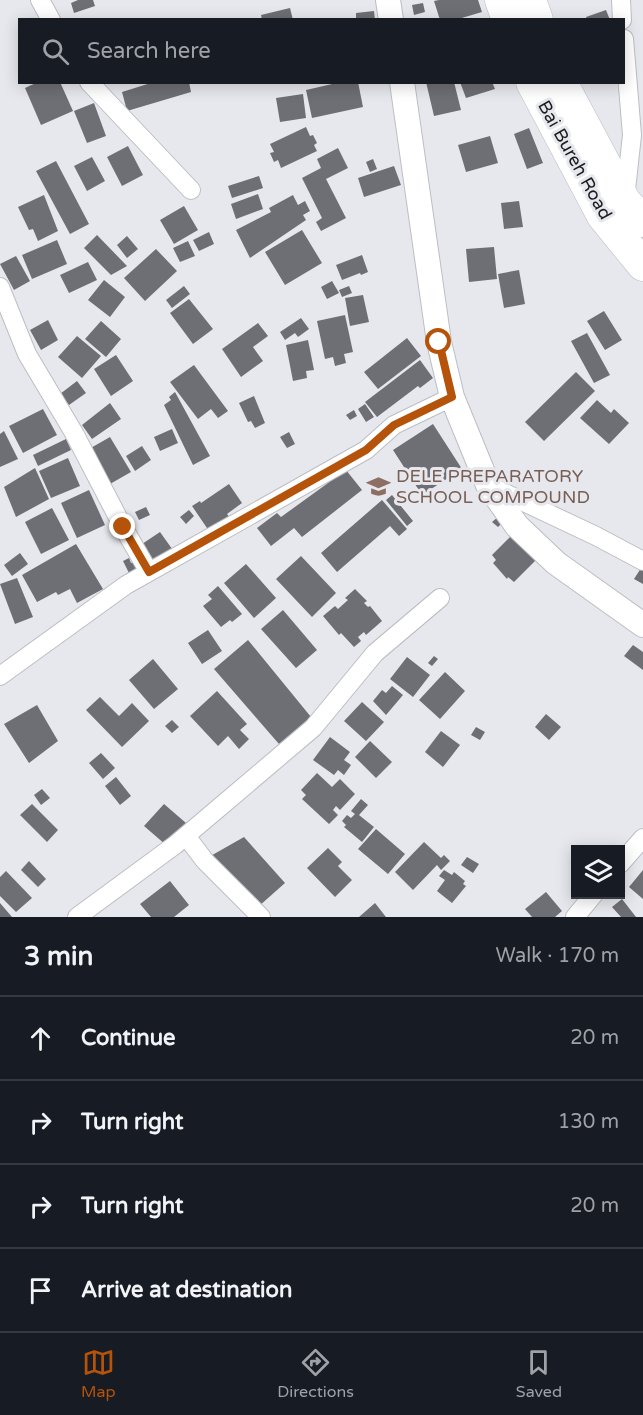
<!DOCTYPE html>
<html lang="en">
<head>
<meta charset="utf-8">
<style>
	:root { --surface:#171b24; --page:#20242c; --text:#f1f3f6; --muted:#9ea1a6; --line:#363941; --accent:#b45309 }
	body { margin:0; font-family:"Varela Round",sans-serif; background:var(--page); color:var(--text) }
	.controls { position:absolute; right:18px; bottom:18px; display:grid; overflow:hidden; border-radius:0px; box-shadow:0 3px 15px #0003 }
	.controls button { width:54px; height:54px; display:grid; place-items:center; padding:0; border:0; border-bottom:2px solid var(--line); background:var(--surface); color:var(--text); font:30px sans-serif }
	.stop { position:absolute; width:18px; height:18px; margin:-14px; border:4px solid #b45309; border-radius:50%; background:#fff }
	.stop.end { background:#b45309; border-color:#fff; box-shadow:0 2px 6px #0008 }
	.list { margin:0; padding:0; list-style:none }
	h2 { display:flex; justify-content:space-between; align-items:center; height:78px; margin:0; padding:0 24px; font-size:26px }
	h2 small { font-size:20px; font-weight:400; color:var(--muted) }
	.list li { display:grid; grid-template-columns:39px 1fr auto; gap:18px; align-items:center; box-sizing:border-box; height:84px; padding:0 24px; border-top:2px solid var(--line) }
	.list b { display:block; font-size:22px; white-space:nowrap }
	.list em { font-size:20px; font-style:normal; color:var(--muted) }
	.icon { flex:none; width:33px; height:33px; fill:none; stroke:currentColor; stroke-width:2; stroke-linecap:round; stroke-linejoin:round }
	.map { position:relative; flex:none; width:643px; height:917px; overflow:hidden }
	.search { position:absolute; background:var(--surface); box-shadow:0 3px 15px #0003; left:18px; right:18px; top:18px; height:66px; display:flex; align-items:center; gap:15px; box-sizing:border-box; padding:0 21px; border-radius:0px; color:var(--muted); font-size:22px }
	.sheet { height:414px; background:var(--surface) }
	nav { display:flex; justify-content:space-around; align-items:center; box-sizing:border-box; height:84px; border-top:2px solid var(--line); background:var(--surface); font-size:16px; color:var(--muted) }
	nav a { display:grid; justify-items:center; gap:3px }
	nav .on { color:var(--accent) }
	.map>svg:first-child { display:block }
</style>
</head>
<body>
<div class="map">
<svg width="643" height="917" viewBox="0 0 643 917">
	<rect width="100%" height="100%" fill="#e6e8ed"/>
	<path fill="#6e6f74" d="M78,0H93L95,6L74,13L71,3Z
		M439,0H478L482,12L455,20H440L434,1Z
		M423,3L425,12L414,15L412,5Z
		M290,8L293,20H262L261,15Z
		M606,10L610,20H587L586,17Z
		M374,11L375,20H356V13Z
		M38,82H60L73,111L41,125L25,88Z
		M154,82H189L191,92L127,111L122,92Z
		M341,82H358L363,107L312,118L306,90Z
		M426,82H454L461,110L434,116Z
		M460,82H492L495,89L466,98Z
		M303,94L306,118L280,122L276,98Z
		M94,103L106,136L87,143L74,111Z
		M306,127L310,136L313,135L317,143L314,145L317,151L281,168L278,160L274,162L270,153L274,152L270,144Z
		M529,128L543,163L527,169L514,134Z
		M490,136L498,163L466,172L458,145Z
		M128,146L143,175L122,186L107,157Z
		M338,148L348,168L326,179L346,218L321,231L316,222L322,218L302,178L321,168L317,159Z
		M92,157L105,181L87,191L74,166Z
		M373,159L377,169L370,172L366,162Z
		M56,161L89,224L70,234L36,171Z
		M394,166L401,185L364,197L358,178Z
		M259,176L263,188L232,198L228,186Z
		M258,194L263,209L236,219L231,204Z
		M44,195L58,231L38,241L33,229L29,230L18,207Z
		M293,195L298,205L305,201L310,211L303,215L306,220L250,258L236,230L271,212L269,208Z
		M519,201L523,227L504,229L501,203Z
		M184,206L198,230L174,244L160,220Z
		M302,230L322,263L285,285L265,252Z
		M209,232L214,244L199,251L193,240Z
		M97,235L127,266L111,275L84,248Z
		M127,236L138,249L127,258L117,245Z
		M57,240L67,264L32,279L22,255Z
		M188,241L195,256L180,262L173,248Z
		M494,247L497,279L469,282L466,249Z
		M156,249L177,271L145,301L124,278Z
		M362,255L368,272L361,275L360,273L342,280L336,265Z
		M16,256L30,281L14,290L0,264Z
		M88,262L97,280L69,293L60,275Z
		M519,270L525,304L504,308L498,274Z
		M104,280L125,297L110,317L88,300Z
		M332,281L339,293L327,299L321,287Z
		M184,286L190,294L172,308L166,300Z
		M349,286L352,293L342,297L339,290Z
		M363,295L369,322L350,326L345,298Z
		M189,299L213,329L193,344L170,313Z
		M604,311L622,340L605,350L587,321Z
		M345,315L353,352L344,354L346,363L335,366L333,357L325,359L317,321Z
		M301,318L309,329L298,337L295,333L285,340L280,332Z
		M48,320L58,340L41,350L30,330Z
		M101,321L121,339L106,357L85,339Z
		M258,323L268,336L253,347L263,361L241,377L222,349Z
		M587,333L610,375L594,383L571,341Z
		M77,336L101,356L82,378L58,357Z
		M407,338L421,356L378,389L364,372Z
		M308,340L314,370L306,371L307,378L293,381L286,345Z
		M116,355L133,381L111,396L94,369Z
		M420,360L433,378L420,388L418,386L377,417L365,402Z
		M194,365L228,411L218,418L211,409L198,419L170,382Z
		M576,372L595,391L544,441L525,422Z
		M77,381L86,393L69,405L60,394Z
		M175,392L210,456L193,465L164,405L171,400L169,397Z
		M254,396L265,423L255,428L251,421L248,422L239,403Z
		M597,400L611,413L614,409L629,423L609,444L580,418Z
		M110,403L121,419L92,439L82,425Z
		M365,404L374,417L366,422L358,409Z
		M43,409L57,435L23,453L9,426Z
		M354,410L357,416L350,420L346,415Z
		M433,424L462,469L422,495L393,450Z
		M172,429L178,443L160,451L154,437Z
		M4,431L18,459L0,467V434Z
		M289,432L295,444L287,448L280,437Z
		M110,437L131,472L110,484L89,449Z
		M66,439L71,450L38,466L33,455Z
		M142,446L151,460L135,471L126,456Z
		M68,458L80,486L51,498L39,471Z
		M35,468L49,499L16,517L4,487Z
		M346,470L362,490L302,537L294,528L271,546L257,528L277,513L281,517Z
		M229,484L242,503L227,514L230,518L209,531L192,506L200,501L201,503Z
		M89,490L105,525L77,538L61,503Z
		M392,495L413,521L407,526L386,500Z
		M382,500L407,529L399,536L390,526L337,572L321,553Z
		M146,507L150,515L139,520L135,512Z
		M52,508L69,540L41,554L25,522Z
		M189,510L194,516L186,524L180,517Z
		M499,516L504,521L498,527L492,522Z
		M524,523L546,550L514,582L508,577L507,579L493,563L496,560L492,555Z
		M160,532L175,553L156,565L142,544Z
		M76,544L103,589L77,603L70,589L58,595L56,592L37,602L22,575Z
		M20,553L28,564L12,576L4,565Z
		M301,556L336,593L312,617L276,579Z
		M129,558L131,563L134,562L140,572L131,577L123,561Z
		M246,564L276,598L254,618L224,583Z
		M643,565V584L634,579Z
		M17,578L33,617L15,624L0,584Z
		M218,586L242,614L232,622L230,620L221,627L203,606L212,599L208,595Z
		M355,589L367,601L364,603L368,607L370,606L382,621L366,635L364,632L358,637L361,641L354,647L341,633L339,635L323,616L335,606L338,609L348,600L345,598Z
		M283,610L317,650L296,668L261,629Z
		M208,630L222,651L202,664L188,643Z
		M248,640L311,717L279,744L214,669Z
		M633,645L643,652V670L624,656Z
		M434,656L438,659L432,666L428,663Z
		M407,657L430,675L413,697L390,679Z
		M153,659L178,689L154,709L129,680Z
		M445,672L465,691L440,719L419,700Z
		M392,686L403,695L386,715L373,701L382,690L386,693Z
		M217,691L247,724L240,730L249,739L239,749L228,736L218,746L190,716Z
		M100,697L119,716L132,703L149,721L122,747L86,710Z
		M362,702L384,722L366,741L344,721Z
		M37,705L58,741L29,763L4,724Z
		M546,714L561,727L549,740L535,727Z
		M172,720L179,727L172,733L165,726Z
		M476,727L485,732L480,740L471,735Z
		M441,731L460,745L443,767L425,752Z
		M330,737L350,752L344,760L351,765L344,775L338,770L334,775L313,760Z
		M370,741L392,762L376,778L355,757Z
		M101,753L115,768L103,779L89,763Z
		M317,773L332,787L340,779L355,794L340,810L336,806L333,810L338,815L329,824L302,799L306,795L301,790Z
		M116,777L131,796L120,805L105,786Z
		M42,789L50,798L41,805L34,795Z
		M361,799L368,805L359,815L374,827L362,842L344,827L346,825L342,821L347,815L351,818L355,814L351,811Z
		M32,804L58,830L47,842L20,815Z
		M164,804L186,823L166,845L144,826Z
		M376,829L405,854L388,874L358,849Z
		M244,837L285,883L250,914L200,862Z
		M424,842L441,858L444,855L450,861L441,870L437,865L413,890L395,872Z
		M328,848L342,862L338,866L352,880L335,897L307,868Z
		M467,857L479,864L473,873L461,865Z
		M29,861L46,879L38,887L21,870Z
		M444,870L452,875L454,872L465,881L463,884L466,886L452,903L437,891L445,880L439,876Z
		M643,870V899L629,887Z
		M6,871L32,898L16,912L0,896V877Z
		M170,881L189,905L174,917H151L140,904Z
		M546,892L562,911L555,917H532L525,909Z
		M622,899L636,917H621L612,907Z
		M0,903L12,917H0Z
		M375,903L386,917H359Z"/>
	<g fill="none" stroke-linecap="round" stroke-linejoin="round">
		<defs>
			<path id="street" d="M40,0L51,20
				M621,0L622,20
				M624,39L632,135L625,199
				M89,82L191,190
				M0,287L27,354L74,433L123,527L149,572
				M490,486L596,536L643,561
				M0,676L126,585L366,450L394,425L452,397
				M186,836L205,861L261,917
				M620,864L643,838
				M77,917L175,845L313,728L375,653L440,598
				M575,917L594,894"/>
			<path id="secondary" d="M388,0L391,20
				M402,82L439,342L452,397L488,485L517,526L556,563L643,625"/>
			<path id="highway" d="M501,0L508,20
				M530,0L537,20
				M532,82L603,216L643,265
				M561,82L625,202L643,221"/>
		</defs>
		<use href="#street" stroke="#bcbec3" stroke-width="20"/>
		<use href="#secondary" stroke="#bcbec3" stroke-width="26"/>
		<use href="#highway" stroke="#bcbec3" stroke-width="33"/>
		<use href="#street" stroke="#fff" stroke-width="18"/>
		<use href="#secondary" stroke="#fff" stroke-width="24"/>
		<use href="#highway" stroke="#fff" stroke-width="32"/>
	</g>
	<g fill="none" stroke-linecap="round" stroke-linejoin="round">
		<path stroke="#b45309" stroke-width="8" d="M123,527L149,572L366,450L394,425L452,397L439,342"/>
	</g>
	<defs>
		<symbol id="school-bare" viewBox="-9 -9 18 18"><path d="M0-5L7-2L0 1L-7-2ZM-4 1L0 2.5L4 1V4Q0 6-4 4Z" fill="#8d6e63" stroke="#e6e8ed" stroke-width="2.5" paint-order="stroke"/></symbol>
	</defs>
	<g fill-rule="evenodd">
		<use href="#school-bare" x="362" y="470" width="33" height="33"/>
	</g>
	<g text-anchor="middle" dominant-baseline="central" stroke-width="6" stroke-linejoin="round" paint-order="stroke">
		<g font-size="18" fill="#1c1c1e" stroke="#e6e8ed">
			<text transform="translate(575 160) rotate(61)">Bai Bureh Road</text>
		</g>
		<g font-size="18" fill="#785e54" stroke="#e6e8ed" text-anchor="start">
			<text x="396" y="476">DELE PREPARATORY<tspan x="396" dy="21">SCHOOL COMPOUND</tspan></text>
		</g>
	</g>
</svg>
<div class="controls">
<button><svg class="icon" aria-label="layers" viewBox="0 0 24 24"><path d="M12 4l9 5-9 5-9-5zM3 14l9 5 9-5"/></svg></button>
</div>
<div class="stop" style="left:439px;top:342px"></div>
<div class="stop end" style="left:123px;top:527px"></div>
<div class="search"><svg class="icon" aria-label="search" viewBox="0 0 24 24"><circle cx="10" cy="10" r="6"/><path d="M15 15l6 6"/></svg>Search here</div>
</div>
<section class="sheet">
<h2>3 min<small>Walk · 170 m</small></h2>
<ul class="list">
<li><svg class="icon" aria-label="ahead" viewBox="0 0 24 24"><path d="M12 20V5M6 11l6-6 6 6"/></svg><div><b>Continue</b></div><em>20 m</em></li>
<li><svg class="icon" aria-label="right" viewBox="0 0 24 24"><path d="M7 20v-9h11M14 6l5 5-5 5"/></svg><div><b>Turn right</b></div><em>130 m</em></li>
<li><svg class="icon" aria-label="right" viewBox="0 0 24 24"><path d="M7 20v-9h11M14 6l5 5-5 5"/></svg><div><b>Turn right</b></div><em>20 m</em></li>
<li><svg class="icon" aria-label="arrive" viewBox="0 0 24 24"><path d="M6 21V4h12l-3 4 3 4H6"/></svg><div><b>Arrive at destination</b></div></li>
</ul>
</section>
<nav>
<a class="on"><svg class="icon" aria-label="map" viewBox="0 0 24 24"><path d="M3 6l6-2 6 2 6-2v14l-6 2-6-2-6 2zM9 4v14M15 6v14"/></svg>Map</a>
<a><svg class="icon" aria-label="directions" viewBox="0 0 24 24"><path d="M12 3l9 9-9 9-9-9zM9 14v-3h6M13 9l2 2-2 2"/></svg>Directions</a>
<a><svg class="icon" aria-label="saved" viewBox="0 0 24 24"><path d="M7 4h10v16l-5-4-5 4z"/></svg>Saved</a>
</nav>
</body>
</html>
